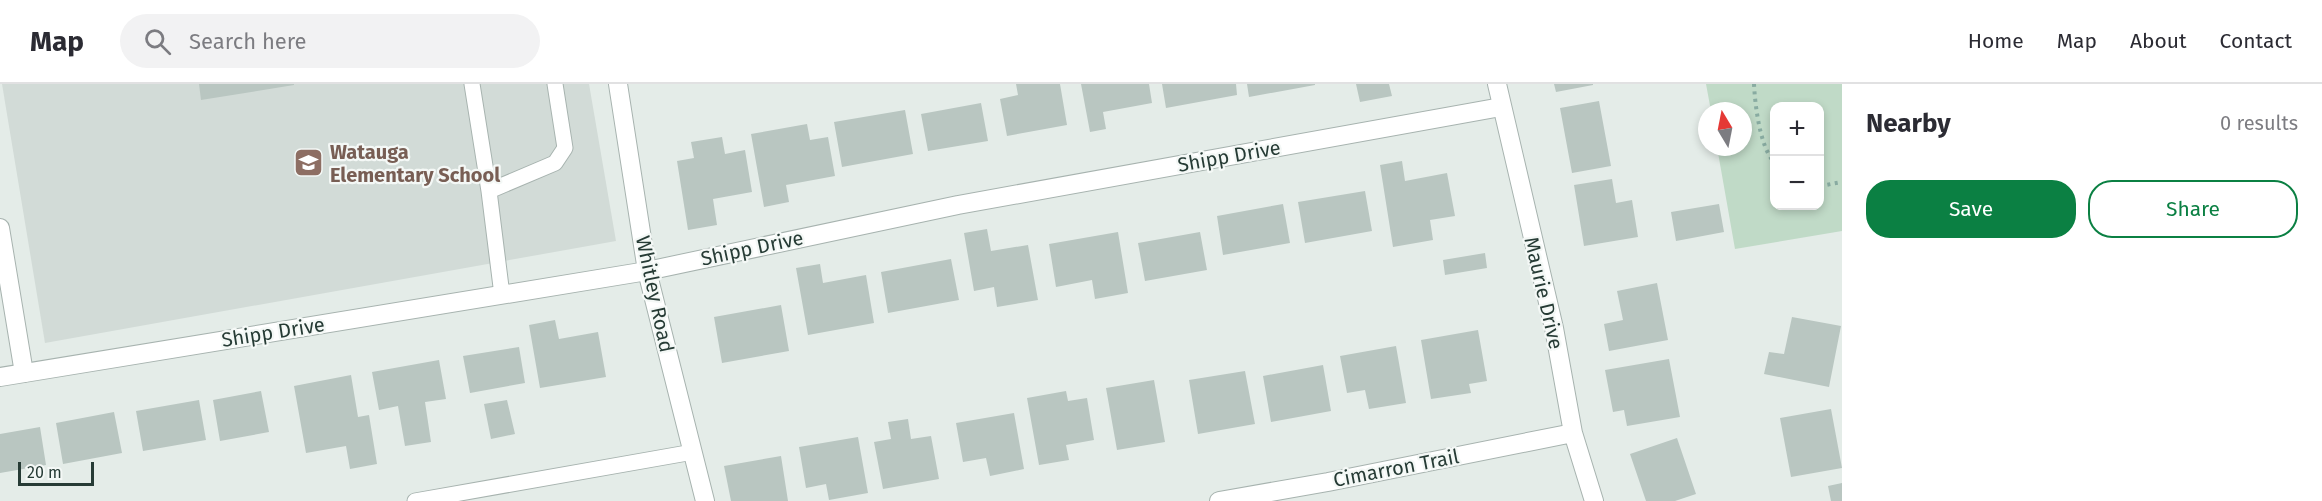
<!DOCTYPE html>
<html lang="en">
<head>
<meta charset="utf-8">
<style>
	:root { --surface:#fff; --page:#f2f2f3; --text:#2b2b33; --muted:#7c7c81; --line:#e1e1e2; --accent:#0b8043 }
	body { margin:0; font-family:"Fira Sans",sans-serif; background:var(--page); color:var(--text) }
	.controls { position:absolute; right:18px; top:18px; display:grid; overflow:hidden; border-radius:12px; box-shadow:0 3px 9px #0003 }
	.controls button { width:54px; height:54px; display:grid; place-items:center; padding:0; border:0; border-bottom:2px solid var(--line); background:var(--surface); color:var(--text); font:30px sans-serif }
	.compass { position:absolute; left:1698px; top:18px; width:54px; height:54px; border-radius:50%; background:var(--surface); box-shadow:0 3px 9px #0003; rotate:350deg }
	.scale { position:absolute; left:18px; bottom:15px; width:76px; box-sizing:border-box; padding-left:6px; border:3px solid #263b35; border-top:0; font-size:16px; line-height:21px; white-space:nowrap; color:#263b35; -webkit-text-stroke:4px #f4f8f6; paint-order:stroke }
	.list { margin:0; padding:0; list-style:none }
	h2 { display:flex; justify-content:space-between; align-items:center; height:78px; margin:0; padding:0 24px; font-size:26px }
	h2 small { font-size:20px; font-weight:400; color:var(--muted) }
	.actions { display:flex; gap:12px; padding:18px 24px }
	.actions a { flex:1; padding:14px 0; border:2px solid var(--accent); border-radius:24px; text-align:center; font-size:21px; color:var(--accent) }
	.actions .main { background:var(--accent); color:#fff }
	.icon { flex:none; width:33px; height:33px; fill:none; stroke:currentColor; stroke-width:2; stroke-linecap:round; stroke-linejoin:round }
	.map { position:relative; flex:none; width:1842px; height:417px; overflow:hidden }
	header { display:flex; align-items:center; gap:36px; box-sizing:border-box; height:84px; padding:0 30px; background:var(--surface); border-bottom:2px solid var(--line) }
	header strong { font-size:28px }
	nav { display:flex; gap:33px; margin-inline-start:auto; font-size:21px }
	.search { width:420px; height:54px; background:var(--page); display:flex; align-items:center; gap:15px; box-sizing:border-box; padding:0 21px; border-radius:33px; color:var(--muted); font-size:22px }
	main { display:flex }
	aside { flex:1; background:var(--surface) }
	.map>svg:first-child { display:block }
</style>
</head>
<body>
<header>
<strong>Map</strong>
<div class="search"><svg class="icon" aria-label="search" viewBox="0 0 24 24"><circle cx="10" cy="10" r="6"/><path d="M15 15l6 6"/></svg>Search here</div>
<nav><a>Home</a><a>Map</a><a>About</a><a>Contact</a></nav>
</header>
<main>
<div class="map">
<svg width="1842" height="417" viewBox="0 0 1842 417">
	<rect width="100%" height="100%" fill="#e4ece8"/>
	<path fill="#d2dbd7" d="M2,0H589L616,157L45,259Z"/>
	<path fill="#c0dac7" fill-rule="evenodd" d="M1706,0H1842V147L1735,165L1717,63H1743V27H1711ZM1774,22H1820V122H1774Z"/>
	<path fill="#b9c6c1" d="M199,0H294V1L201,16Z
		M1016,0H1060L1067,41L1007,52L1000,15L1018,11Z
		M1081,0H1149L1152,19L1103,28L1106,45L1090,48Z
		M1162,0H1236L1237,11L1166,24Z
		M1247,0H1315V1L1249,13Z
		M1356,0H1389L1392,12L1360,18Z
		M1554,0H1593V1L1556,8Z
		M1599,17L1611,82L1572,89L1560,24Z
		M981,19L988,57L928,67L921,30Z
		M905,26L913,70L842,83L834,38Z
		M807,40L810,56L828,53L835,92L786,101L789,118L764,123L751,50Z
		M722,53L725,70L745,66L752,108L713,115L717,141L688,146L677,77L694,74L691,58Z
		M1402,77L1405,97L1447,89L1455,132L1430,136L1433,156L1393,163L1380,81Z
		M1612,95L1616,119L1632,116L1638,153L1584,162L1574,101Z
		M1365,107L1372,147L1305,159L1298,118Z
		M1283,120L1290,159L1223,171L1217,132Z
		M1719,120L1724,148L1676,157L1671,128Z
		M987,145L991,167L1028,161L1038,216L997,223L994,203L974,207L964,149Z
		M1118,148L1128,209L1095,215L1092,196L1056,203L1049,160Z
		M1200,148L1207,186L1145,197L1138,159Z
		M1485,169L1487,184L1445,191L1443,176Z
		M951,175L959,216L888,229L881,188Z
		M820,180L823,199L866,191L874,239L808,251L796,184Z
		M1657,199L1668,256L1609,267L1604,240L1623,236L1617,207Z
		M781,221L789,267L722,279L714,233Z
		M1792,233L1841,242L1829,303L1764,290L1769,268L1784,270Z
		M555,236L559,255L598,248L606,293L540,304L529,241Z
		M1478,246L1487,297L1469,300L1471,309L1431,315L1421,256Z
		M1396,262L1406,319L1369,325L1365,306L1347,309L1340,272Z
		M519,263L525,299L470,309L463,272Z
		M1669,275L1680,333L1627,342L1624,326L1613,328L1605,286Z
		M439,276L446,315L425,318L431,358L405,362L398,322L379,326L372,288Z
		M1323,281L1331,327L1271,338L1263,292Z
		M1245,287L1255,340L1198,350L1189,296Z
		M351,291L358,333L369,331L377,380L350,385L346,362L306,369L294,302Z
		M1154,296L1165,358L1117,366L1106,304Z
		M261,307L269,348L220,357L213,316Z
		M1066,307L1068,317L1087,314L1094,356L1066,361L1069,376L1039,381L1027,314Z
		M199,316L206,356L143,367L136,327Z
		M507,316L515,350L491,355L484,320Z
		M1831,325L1842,384L1791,393L1780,334Z
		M114,328L122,369L63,380L56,339Z
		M1014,329L1024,385L990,392L986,374L963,378L956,339Z
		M908,335L911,355L931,352L939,395L883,405L874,358L891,355L888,338Z
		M40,343L46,381L0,389V350Z
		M858,353L868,409L829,416L826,400L806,404L799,363Z
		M1677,354L1696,410L1675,417H1646L1630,370Z
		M781,372L788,417H731L724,382Z
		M1842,399V417H1831L1828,402Z"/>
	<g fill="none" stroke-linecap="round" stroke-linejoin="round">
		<defs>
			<path id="service" d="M472,0L489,107
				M502,211L489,107L555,79L565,64L555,0
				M415,417L693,368"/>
			<path id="minor" d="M618,0L647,187L705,417
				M1497,0L1554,244L1573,349L1594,417
				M0,144L24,289
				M1219,417L1328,398L1573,349"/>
			<path id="tertiary" d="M0,293L647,187L958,121L1501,23"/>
		</defs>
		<use href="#service" stroke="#a7b3af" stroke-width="17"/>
		<use href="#minor" stroke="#a7b3af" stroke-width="20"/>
		<use href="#tertiary" stroke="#a7b3af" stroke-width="20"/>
		<path stroke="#88aba1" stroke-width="4" stroke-dasharray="3 4.5" stroke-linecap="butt" d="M1754,0C1755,21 1760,63 1774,78
			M1820,102L1842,98"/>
		<use href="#service" stroke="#fff" stroke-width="15"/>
		<use href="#minor" stroke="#fff" stroke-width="18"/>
		<use href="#tertiary" stroke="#fff" stroke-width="18"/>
	</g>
	<defs>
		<symbol id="school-square" viewBox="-11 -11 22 22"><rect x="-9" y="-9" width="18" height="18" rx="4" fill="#8d6e63" stroke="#f4f8f6"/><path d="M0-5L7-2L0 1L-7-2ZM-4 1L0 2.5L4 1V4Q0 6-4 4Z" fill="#fff"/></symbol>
	</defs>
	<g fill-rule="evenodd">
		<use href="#school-square" x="292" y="62" width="33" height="33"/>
	</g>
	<g text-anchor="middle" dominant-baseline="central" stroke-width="4.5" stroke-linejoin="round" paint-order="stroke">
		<g font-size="20" font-weight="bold" fill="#785e54" stroke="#f4f8f6" text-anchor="start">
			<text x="330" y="68">Watauga<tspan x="330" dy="23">Elementary School</tspan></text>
		</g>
		<g font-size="20" fill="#263b35" stroke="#f4f8f6">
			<text transform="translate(1229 72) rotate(-10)">Shipp Drive</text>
			<text transform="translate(752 164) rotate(-12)">Shipp Drive</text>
			<text transform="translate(1544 209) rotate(77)">Maurie Drive</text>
			<text transform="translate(655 210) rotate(78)">Whitley Road</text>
			<text transform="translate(273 248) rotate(-9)">Shipp Drive</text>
			<text transform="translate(1396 384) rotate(-11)">Cimarron Trail</text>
		</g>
	</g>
</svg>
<div class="controls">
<button>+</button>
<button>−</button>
</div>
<svg class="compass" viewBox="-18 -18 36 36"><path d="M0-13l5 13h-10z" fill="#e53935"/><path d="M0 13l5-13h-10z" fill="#7c7c81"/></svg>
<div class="scale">20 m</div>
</div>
<aside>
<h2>Nearby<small>0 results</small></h2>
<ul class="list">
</ul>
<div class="actions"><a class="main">Save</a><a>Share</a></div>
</aside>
</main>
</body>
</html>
